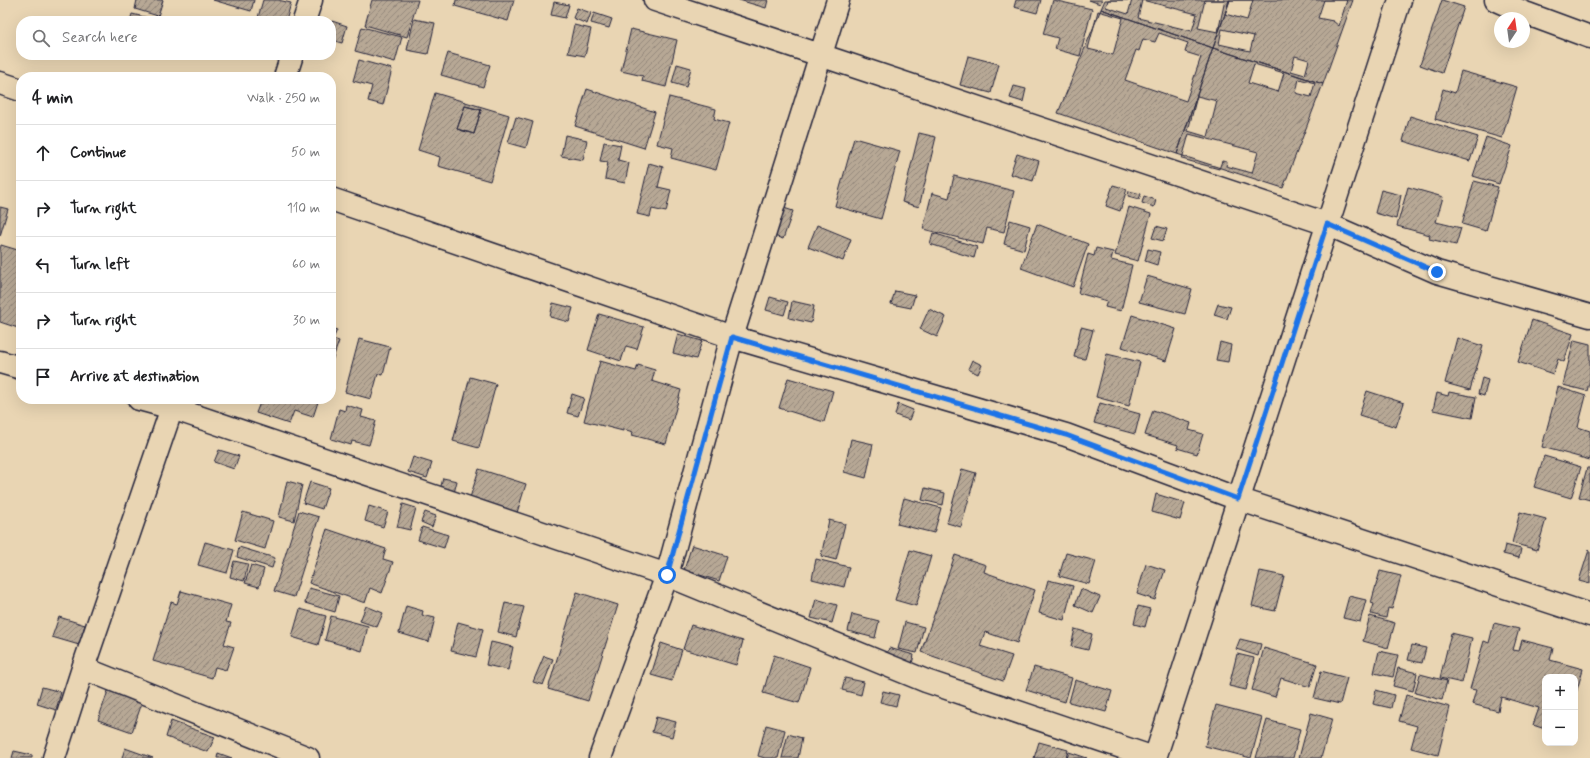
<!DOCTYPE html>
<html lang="en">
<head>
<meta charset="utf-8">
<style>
	:root { --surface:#fff; --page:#f6f6f6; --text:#202124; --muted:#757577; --line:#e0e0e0 }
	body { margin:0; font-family:Mynerve,sans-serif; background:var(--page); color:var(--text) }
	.controls { position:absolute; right:12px; bottom:12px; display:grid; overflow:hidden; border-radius:8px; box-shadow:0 4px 16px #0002 }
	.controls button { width:36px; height:36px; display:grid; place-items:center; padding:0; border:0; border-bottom:1px solid var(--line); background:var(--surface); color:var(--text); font:20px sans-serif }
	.compass { position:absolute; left:1494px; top:12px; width:36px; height:36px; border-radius:50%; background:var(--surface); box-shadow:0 4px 16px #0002; rotate:13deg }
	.stop { position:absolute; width:12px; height:12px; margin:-9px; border:3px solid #1a73e8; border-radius:50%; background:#fff }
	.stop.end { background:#1a73e8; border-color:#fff; box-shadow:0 1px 4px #0008 }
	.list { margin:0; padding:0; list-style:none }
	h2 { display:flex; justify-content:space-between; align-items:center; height:52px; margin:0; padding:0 16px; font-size:17px }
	h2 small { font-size:13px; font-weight:400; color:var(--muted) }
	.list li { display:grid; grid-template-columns:26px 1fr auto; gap:12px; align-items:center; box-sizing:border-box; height:56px; padding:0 16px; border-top:1px solid var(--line) }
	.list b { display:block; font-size:15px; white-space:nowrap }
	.list em { font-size:13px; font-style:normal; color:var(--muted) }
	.icon { flex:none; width:22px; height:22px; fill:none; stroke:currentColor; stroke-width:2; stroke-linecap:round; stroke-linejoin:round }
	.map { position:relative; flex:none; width:1590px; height:758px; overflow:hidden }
	.search { position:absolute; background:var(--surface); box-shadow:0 4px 16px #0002; left:16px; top:16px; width:320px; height:44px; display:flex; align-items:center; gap:10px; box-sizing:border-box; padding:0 14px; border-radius:16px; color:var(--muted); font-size:15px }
	.panel { position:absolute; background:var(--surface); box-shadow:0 4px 16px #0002; left:16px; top:72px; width:320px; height:332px; border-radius:16px }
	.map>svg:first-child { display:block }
</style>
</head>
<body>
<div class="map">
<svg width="1590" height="758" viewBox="0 0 1590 758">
	<defs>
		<pattern id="building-hatch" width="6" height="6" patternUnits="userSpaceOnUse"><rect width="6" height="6" fill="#b7a895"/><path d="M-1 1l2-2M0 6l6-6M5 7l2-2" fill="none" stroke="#94887b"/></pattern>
	</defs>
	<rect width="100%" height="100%" fill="#e9d5b3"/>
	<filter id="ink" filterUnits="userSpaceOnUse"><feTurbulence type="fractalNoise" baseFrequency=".025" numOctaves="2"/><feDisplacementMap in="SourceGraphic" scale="8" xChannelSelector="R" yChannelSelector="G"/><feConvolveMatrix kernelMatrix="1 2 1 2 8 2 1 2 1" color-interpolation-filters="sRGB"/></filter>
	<g filter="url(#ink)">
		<path fill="url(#building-hatch)" stroke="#22223b" fill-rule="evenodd" d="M137,0H163L158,16L135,9Z
			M213,0H254L251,11Z
			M263,0H278L291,3L286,21H257Z
			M372,0H418L407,37L365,25Z
			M456,0H514L508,21L455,6Z
			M739,0H768L766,8Z
			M1016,0H1041L1037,13L1014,7Z
			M1053,0L1092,9L1080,56L1055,49L1058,38L1043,34Z
			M1089,0H1102L1100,4Z
			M1105,0H1230L1213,48L1101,9Z
			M1108,0H1132L1128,14L1106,7Z
			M1142,0L1197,14L1192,31L1138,18Z
			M1205,0H1225L1218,32L1198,28Z
			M1229,0H1253L1247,20L1225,14Z
			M1230,0H1353L1323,84L1213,48Z
			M1324,0H1347L1339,26L1333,21L1318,18Z
			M1442,0L1464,7L1442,73L1420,65Z
			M554,2L569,5L565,18L551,15Z
			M577,8L591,13L587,24L573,18Z
			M1101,9L1213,48L1177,154L1058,113Z
			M1098,11L1123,18L1113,55L1088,49Z
			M594,13L612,19L609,28L591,23Z
			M132,14L153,19V21H130Z
			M414,19L435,23L428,54L407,50Z
			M332,21L347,26L342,43L331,40Z
			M574,25L591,29L585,56L568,53Z
			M362,27L402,37L395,62L355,51Z
			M631,29L677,40L666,87L642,81L643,76L621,71Z
			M1222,29L1254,36L1250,51L1219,44Z
			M1159,33L1188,43L1185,52L1201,57L1186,101L1125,80L1136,50L1139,51L1143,39L1155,42Z
			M1213,48L1323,84L1283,188L1177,154Z
			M448,53L490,65L483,87L441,75Z
			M968,56L999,64L991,93L960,85Z
			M1295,56L1309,60L1305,75L1291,71Z
			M359,60L392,69L383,105L368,101L372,86L353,81Z
			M677,64L691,68L686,87L672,83Z
			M1254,64L1284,73L1278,92L1248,83Z
			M1461,71L1517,87L1502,138L1435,119L1443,89L1455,93Z
			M1299,79L1315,83L1311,97L1296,93Z
			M1014,86L1026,89L1023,102L1010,98Z
			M587,89L655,112L644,148L575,126Z
			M435,93L509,115L490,181L438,166L440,157L418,150ZM465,106L481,110L474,134L457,129Z
			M1197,96L1217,101L1208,137L1188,131Z
			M669,97L716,109L714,119L729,123L716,170L671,158L673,148L657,144Z
			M465,106L481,110L474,134L457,129Z
			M1410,116L1478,137L1470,161L1403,141Z
			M516,117L533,122L526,148L508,143Z
			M919,133L936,137L919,207L902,202Z
			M1189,134L1258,152L1252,173L1226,166L1227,162L1222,161L1219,169L1182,159Z
			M565,135L587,140L583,160L561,156Z
			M1486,137L1512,146L1499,184L1473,176Z
			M854,138L900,151L881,219L835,206Z
			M604,142L621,145L618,160L629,163L625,183L605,179L608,162L600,161Z
			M1017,154L1039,161L1033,181L1010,174Z
			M649,163L663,167L658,187L671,190L666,212L652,209L650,217L637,214Z
			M954,176L1014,191L1004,232L987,228L983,244L923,229L932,193L949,198Z
			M1474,181L1498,187L1486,231L1462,224Z
			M1113,185L1127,189L1120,211L1106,206Z
			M1408,187L1443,197L1436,222L1461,228L1456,245L1429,239L1430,235L1397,226Z
			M1381,190L1401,195L1396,219L1375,213Z
			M1129,191L1141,194L1139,199L1128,196Z
			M1144,196L1156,200L1154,207L1142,203Z
			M0,207L8,209L0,236Z
			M1129,207L1151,214L1138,261L1115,255Z
			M784,208L793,211L783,239L774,236Z
			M1010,220L1030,226L1024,250L1004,244Z
			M1037,224L1088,244L1073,287L1021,268Z
			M817,225L851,239L843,261L808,247Z
			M1156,226L1167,229L1163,241L1152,238Z
			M933,233L977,247L974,258L930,244Z
			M1,245L21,251V329L0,322V250Z
			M1096,248L1113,252L1111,260L1132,265L1121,311L1105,307L1107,301L1078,293L1088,254L1094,256Z
			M1148,249L1160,252L1157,265L1145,261Z
			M1147,276L1192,289L1185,314L1139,302Z
			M895,291L915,295L911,308L891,304Z
			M770,297L788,302L784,315L766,310Z
			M792,301L814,306L811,323L789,318Z
			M553,303L573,308L569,322L550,317Z
			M1218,304L1231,307L1227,319L1214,315Z
			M929,309L946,317L937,337L920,329Z
			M599,314L644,327L637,349L626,346L621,361L588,350Z
			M1132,315L1176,329L1166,361L1122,347Z
			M1532,320L1573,334L1564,362L1558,359L1553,374L1518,362Z
			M1081,327L1093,330L1085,359L1074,357Z
			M331,328L337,330L333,339L339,341L331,364Z
			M678,334L702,341L696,359L673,353Z
			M1457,338L1483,346L1470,390L1445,383Z
			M359,339L390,347L383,375L378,374L371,399L345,392Z
			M1574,340L1590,344V379L1587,391L1563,385Z
			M1220,342L1231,345L1228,362L1216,360Z
			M1107,354L1140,362L1129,406L1096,397Z
			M972,360L982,365L978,374L968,369Z
			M600,361L636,371L638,365L655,370L652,381L681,390L666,444L632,435L633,432L623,429V431L584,421Z
			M470,377L496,384L479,448L453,441Z
			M788,378L833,391L824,422L779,408Z
			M1482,378L1488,380L1484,396L1478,394Z
			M1558,387L1586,396L1578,427L1590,431V460L1542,447Z
			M1367,391L1404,403L1396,427L1359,415Z
			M1449,392L1476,397L1472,418L1433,410L1437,393L1448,396Z
			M572,394L584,398L578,416L567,413Z
			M258,399H319L313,417L294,411L289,424L256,413L261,400Z
			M1100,403L1140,414L1135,434L1094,423Z
			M898,404L913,410L909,420L895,415Z
			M346,405L363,410L361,417L376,421L369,445L352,441L351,445L331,439L339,409L345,411Z
			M1153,410L1191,423L1189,430L1203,434L1197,454L1177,448L1178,445L1145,435Z
			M851,439L873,444L866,478L844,472Z
			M219,450L239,456L234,469L214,462Z
			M1544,456L1581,467L1571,498L1534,487Z
			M413,457L432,463L427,478L408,472Z
			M1587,468H1590V500L1579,497Z
			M479,469L526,484L515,519L468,504Z
			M962,469L976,473L961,527L947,523Z
			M443,478L457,481L454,493L440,490Z
			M287,481L302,485L294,521L279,517Z
			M310,482L329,488L322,509L303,503Z
			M925,488L945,493L943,505L922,500Z
			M1156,494L1185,503L1180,520L1152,512Z
			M904,498L941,508L934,533L897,524Z
			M403,504L416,508L410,530L397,527Z
			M369,506L388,512L383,527L365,521Z
			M299,511L319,517L294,597L274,591Z
			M243,512L273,521L265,549L235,540Z
			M425,512L436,516L432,527L421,522Z
			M1520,512L1546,519L1537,550L1512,543Z
			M829,520L845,524L836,560L821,556Z
			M422,527L448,535L444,548L418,540Z
			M327,529L386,549L383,559L393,562L382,593L370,588L365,603L309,583Z
			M205,542L234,550L227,573L198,565Z
			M692,545L727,556L719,581L684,570Z
			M1505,545L1521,549L1519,558L1503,554Z
			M239,547L275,558L272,568L237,557Z
			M910,550L931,556L916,606L895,600Z
			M1589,550L1590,551V584L1579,581Z
			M1066,553L1096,561L1089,584L1059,576Z
			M955,555L986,565L984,572L1035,590L1017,643L985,632L980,646L1012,656L1003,681L921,652Z
			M816,559L849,567L844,587L812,579Z
			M234,561L248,564L244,581L230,577Z
			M1146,564L1165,570L1155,600L1137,594Z
			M251,565L264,569L259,587L245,583Z
			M1260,571L1284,576L1275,611L1252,606Z
			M1380,571L1401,576L1392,609L1388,608L1386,618L1371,614L1374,604L1371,603Z
			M1048,580L1073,586L1064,620L1039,613Z
			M309,588L339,596L335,612L305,603Z
			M1081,589L1100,597L1093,613L1075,605Z
			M181,591L231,605L226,622L231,623L224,644L234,647L226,670L215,667L212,678L153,661L171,602L177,604Z
			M577,592L618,605L588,701L548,689Z
			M1349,596L1366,600L1360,622L1343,618Z
			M816,599L837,605L832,623L811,618Z
			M505,603L524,607L516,637L498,632Z
			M366,606L383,613L377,627L360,621Z
			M406,606L423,611L422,615L435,618L429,642L399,633Z
			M1138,606L1150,609L1145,627L1134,624Z
			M300,609L326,616L318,645L292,637Z
			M852,614L879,621L875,638L848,631Z
			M331,616L368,626L362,651L325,640Z
			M1370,616L1395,623L1388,648L1363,641Z
			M59,617L85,625L79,645L52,637Z
			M458,622L483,629L476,657L451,651Z
			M905,622L924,627L917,653L898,649Z
			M1494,623L1519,629L1513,650L1519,651L1522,640L1553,648L1550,660L1583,669L1575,697V677H1545V729L1533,725L1539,708L1501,697L1498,711L1472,704L1476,690L1470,689L1484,641L1489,643Z
			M691,625L743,641L736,665L683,649Z
			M1075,629L1092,634L1088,650L1071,646Z
			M1451,633L1472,638L1462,683L1440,678Z
			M1240,639L1261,644L1258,656L1236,649Z
			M491,642L513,647L508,670L486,665Z
			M661,643L682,650L672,681L651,675Z
			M1412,645L1426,648L1422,663L1408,660Z
			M889,648L914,655L912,664L886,657Z
			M1264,648L1317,664L1310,687L1281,678L1275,697L1252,690Z
			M1379,651L1398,655L1393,677L1374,673Z
			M1237,654L1254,658L1246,690L1229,686Z
			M774,655L810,667L799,703L763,693Z
			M544,656L553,659L543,685L533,682Z
			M1034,667L1072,678L1065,702L1026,690Z
			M1398,668L1417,673L1413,691L1393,686Z
			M1321,671L1347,678L1340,704L1314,698Z
			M1420,674L1447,681L1442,700L1415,693Z
			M845,678L864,682L861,695L842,690Z
			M1075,680L1112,691L1106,712L1069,702Z
			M42,687L61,692L56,710L37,704Z
			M109,688L143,700L132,732L98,720Z
			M1376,690L1394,695L1391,708L1373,704Z
			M883,691L899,695L896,706L880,702Z
			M1406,695L1450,707L1438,755L1411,748L1417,726L1399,721Z
			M1216,705L1262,717L1251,758L1205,746Z
			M1311,713L1332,719L1321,758H1299Z
			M656,717L676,722L672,737L652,732Z
			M1267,720L1300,729L1293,758H1256Z
			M171,721L215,737L208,752L166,737Z
			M766,725L785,730L778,758H765L758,756Z
			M788,734L802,738L798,758H782Z
			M1039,742L1068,750L1066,758H1034Z
			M125,748L153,758H122Z
			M14,751L32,755V758H12Z
			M1069,752L1087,758H1067Z
			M218,753L232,758H217Z"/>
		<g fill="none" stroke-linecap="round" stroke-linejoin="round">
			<defs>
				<path id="minor" d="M655,0L1327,224L1437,272L1590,316
					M1496,0L1525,13L1590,37
					M304,21L311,0
					M285,77L292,55
					M0,83L21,90
					M331,199L732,337L1066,435L1238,499L1590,615
					M0,362L21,368
					M139,399L172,408L667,575L926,681L1154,758
					M83,668L308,758
					M54,758L83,668L175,399
					M600,758L667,575L732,337L838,0
					M1155,758L1400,0"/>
			</defs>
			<use href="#minor" stroke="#22223b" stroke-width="25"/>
			<use href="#minor" stroke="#e9d5b3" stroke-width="22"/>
		</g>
	</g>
	<g fill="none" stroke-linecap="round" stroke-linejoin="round" filter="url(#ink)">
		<path stroke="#1a73e8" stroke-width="5" d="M667,575L732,337L1066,435L1238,499L1327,224L1437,272"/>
	</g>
</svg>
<div class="controls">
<button>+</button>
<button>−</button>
</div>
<svg class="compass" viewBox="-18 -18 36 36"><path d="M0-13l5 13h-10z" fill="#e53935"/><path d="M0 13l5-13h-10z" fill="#757577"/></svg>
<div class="stop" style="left:667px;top:575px"></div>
<div class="stop end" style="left:1437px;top:272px"></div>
<div class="search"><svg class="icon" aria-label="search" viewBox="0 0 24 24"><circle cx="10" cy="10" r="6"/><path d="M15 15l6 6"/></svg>Search here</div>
<section class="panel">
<h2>4 min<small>Walk · 250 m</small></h2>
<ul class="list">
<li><svg class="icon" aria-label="ahead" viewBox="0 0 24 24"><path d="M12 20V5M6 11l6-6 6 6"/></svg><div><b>Continue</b></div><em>50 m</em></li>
<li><svg class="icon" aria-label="right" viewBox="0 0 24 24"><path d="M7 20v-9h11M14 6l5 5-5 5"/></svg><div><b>Turn right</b></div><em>110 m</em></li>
<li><svg class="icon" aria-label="left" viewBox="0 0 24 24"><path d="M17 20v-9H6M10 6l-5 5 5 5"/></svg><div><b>Turn left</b></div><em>60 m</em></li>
<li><svg class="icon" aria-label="right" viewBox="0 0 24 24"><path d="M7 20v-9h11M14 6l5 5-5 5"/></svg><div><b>Turn right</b></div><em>30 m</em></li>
<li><svg class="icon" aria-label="arrive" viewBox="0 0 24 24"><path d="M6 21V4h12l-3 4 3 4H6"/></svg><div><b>Arrive at destination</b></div></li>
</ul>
</section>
</div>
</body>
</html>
